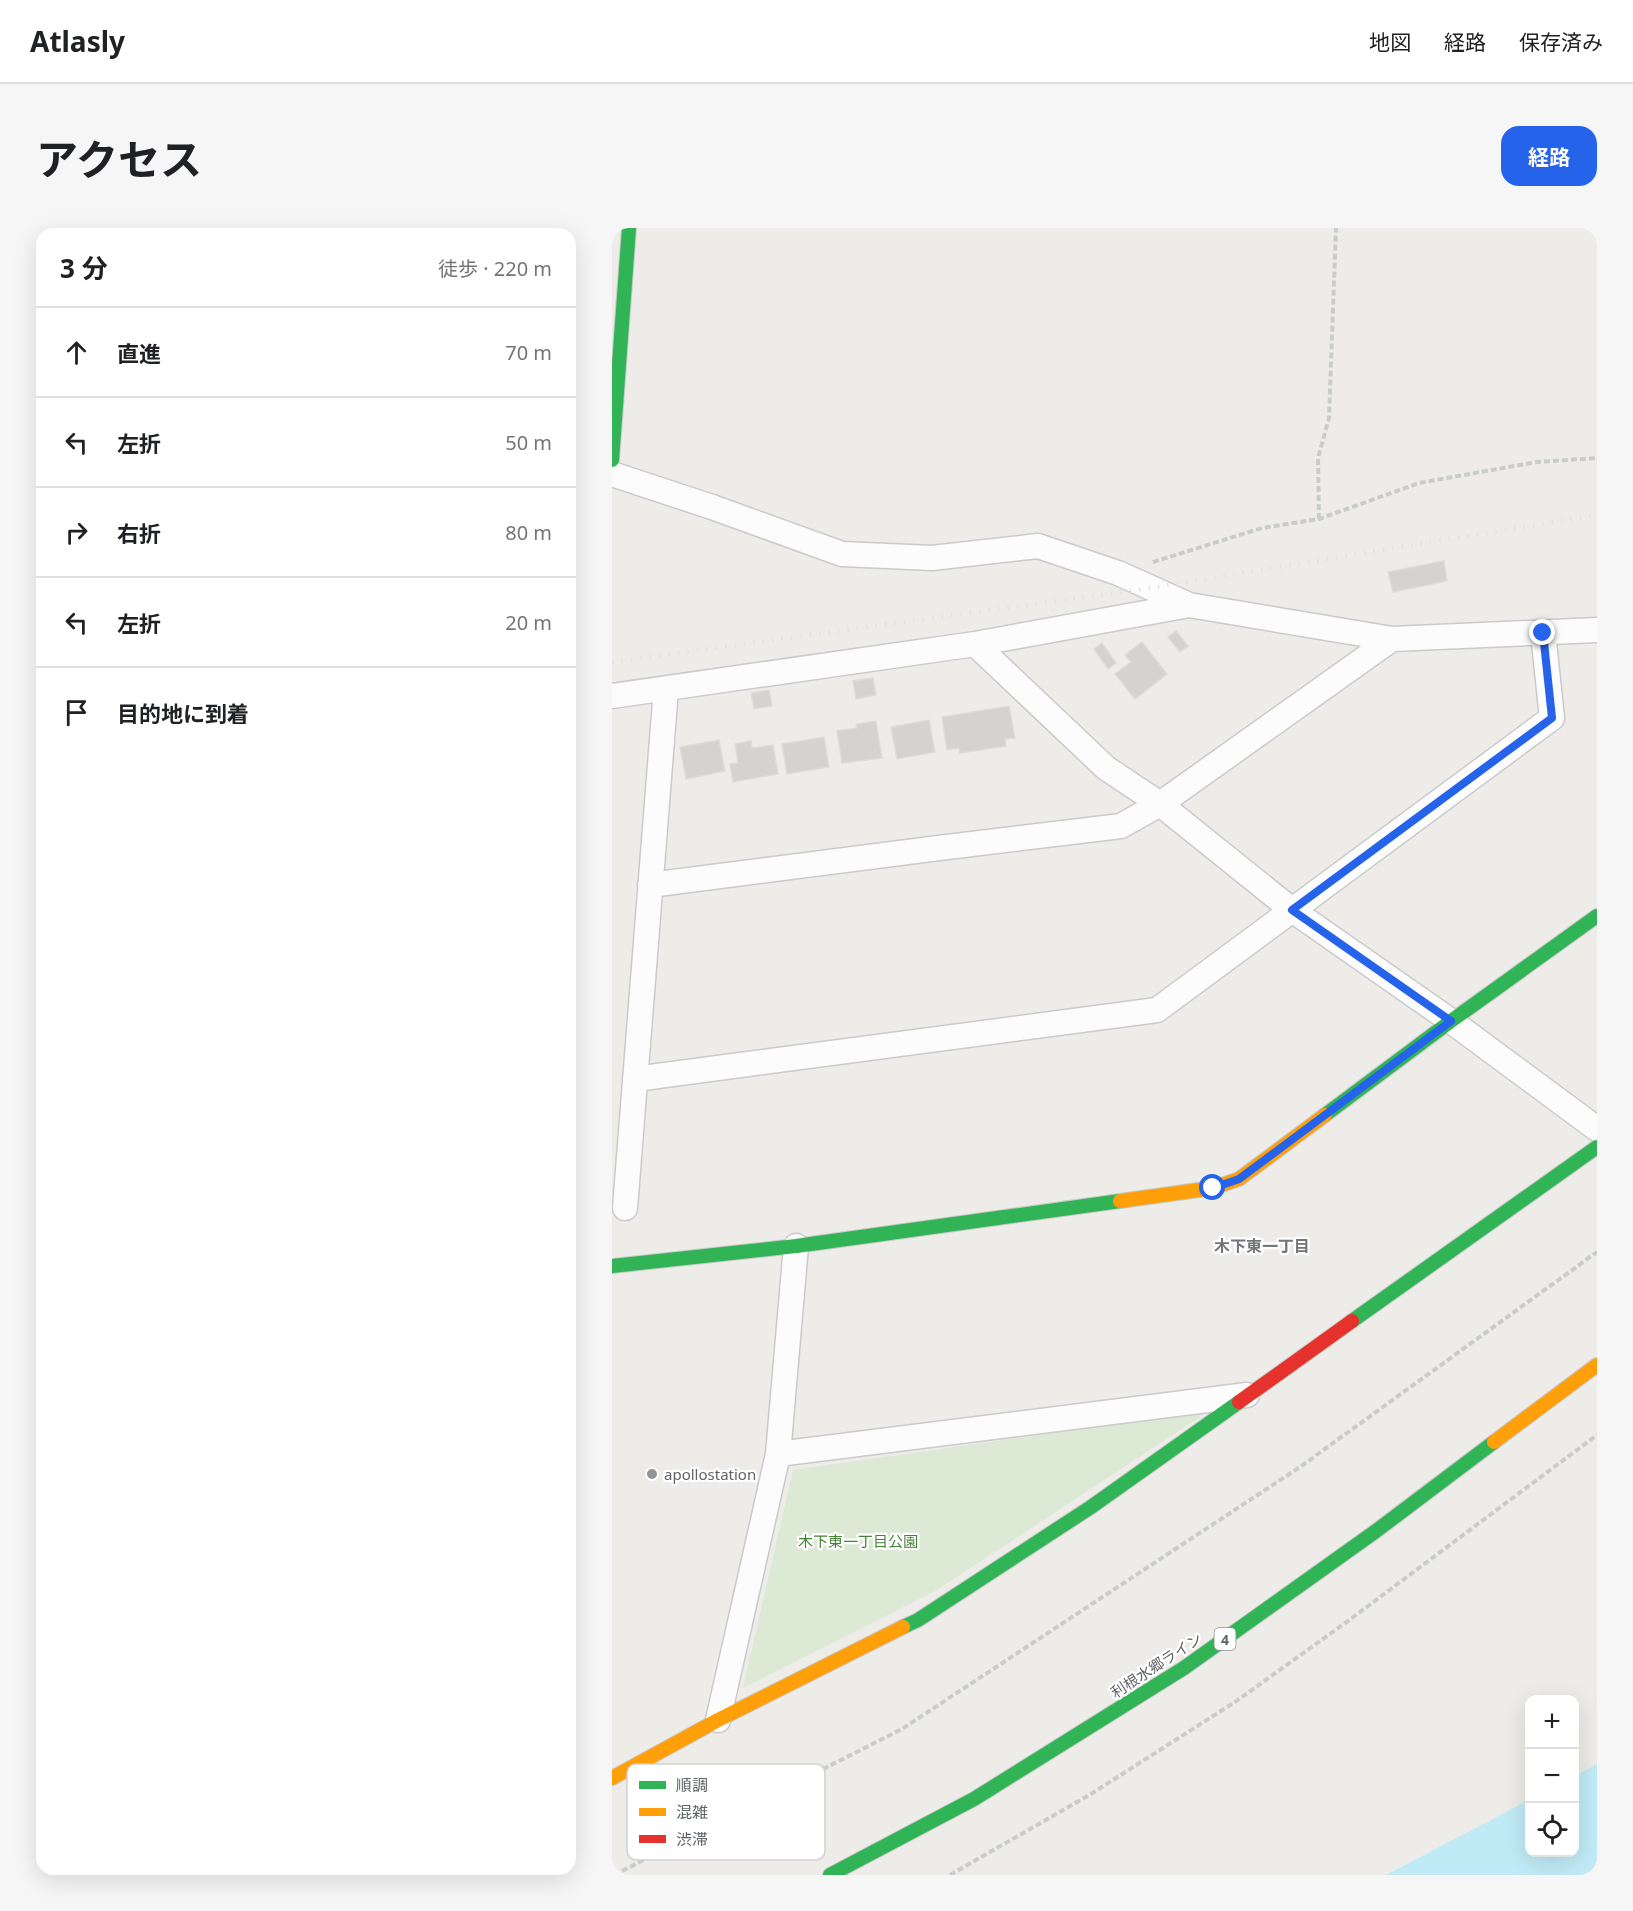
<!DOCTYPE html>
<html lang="ja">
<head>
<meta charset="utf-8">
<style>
	:root { --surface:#fff; --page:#f6f6f6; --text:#202124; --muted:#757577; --line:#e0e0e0; --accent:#2563eb }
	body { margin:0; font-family:"Noto Sans","Noto Sans JP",sans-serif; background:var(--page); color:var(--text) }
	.controls { position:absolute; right:18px; bottom:18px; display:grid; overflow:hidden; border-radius:12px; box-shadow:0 6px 24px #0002 }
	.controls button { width:54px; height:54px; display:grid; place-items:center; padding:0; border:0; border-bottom:2px solid var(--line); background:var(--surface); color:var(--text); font:30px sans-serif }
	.stop { position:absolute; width:18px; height:18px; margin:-14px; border:4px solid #2563eb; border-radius:50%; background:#fff }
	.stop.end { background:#2563eb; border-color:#fff; box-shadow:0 2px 6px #0008 }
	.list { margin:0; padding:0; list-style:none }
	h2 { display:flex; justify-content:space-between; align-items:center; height:78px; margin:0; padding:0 24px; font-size:26px }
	h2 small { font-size:20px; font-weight:400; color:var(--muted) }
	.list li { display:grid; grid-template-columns:39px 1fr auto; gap:18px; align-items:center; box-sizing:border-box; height:90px; padding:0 24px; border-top:2px solid var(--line) }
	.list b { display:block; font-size:22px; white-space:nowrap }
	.list em { font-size:20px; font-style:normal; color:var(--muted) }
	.icon { flex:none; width:33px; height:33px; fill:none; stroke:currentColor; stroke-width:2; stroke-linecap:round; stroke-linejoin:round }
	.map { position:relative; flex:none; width:985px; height:1647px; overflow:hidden; border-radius:18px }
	header { display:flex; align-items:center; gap:36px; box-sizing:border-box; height:84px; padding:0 30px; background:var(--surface); border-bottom:2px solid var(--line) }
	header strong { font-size:28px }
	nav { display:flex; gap:33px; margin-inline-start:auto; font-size:21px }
	.intro { display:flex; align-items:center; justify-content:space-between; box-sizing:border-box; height:144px; padding:0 36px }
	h1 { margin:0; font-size:42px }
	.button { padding:15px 27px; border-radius:18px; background:var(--accent); color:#fff; font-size:21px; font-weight:700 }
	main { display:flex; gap:36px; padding:0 36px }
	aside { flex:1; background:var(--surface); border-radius:18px; box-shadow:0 6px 24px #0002 }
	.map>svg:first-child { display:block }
</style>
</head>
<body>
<header>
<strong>Atlasly</strong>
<nav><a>地図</a><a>経路</a><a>保存済み</a></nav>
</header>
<div class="intro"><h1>アクセス</h1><a class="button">経路</a></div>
<main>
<aside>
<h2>3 分<small>徒歩 · 220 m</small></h2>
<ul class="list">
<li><svg class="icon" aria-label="ahead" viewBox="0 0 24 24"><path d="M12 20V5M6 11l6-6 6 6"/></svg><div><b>直進</b></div><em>70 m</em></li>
<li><svg class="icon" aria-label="left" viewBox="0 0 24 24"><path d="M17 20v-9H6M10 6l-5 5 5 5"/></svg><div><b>左折</b></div><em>50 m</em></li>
<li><svg class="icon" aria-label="right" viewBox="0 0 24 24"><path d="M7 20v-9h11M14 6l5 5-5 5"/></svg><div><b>右折</b></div><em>80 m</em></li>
<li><svg class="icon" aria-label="left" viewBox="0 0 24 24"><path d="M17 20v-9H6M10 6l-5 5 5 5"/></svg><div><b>左折</b></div><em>20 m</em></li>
<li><svg class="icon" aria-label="arrive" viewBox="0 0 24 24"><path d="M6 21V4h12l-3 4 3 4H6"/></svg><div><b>目的地に到着</b></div></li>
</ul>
</aside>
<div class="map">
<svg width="985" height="1647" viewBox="0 0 985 1647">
	<rect width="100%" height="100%" fill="#eeece9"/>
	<path fill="#dce9d5" d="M597,1183L325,1362L131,1460L181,1242Z"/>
	<path fill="#c0ebf6" d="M985,1536V1647H774L917,1572L918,1624H963V1548Z"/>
	<path fill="#d5d3d2" stroke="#dedbd8" stroke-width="1.5" d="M832,333L835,353L781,364L776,344Z
		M564,403L576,418L568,424L556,409Z
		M530,414L555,446L523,471L503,446L519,434L513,427Z
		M490,415L504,435L496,441L482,421Z
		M261,450L264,467L244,471L241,453Z
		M157,462L160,478L142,481L139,465Z
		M397,478L403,510L393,511L394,518L348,525L347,520L335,522L330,489Z
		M317,492L323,524L285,531L279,499Z
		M264,493L270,530L230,535L225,503L245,500L244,496Z
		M212,509L217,539L175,546L170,516Z
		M107,512L113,543L74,551L68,519Z
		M139,513L140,520L161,517L166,546L121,554L118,536L126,535L123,516Z"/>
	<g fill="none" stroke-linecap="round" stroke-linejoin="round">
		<defs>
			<path id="street" d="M0,246L100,279L230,326L320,330L426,318L506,345L577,377
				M363,416L577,377L780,411L985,402
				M0,468L363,416L494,540L548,576L680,682L839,793L985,901
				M38,657L327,620L509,598L548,576L780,411
				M23,851L545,782L940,490L931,405
				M13,980L54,461
				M166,1226L635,1167
				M106,1492L166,1226L184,1018"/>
			<path id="fast" d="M0,232L17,0
				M713,887L839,793L985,688
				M0,1038L184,1018L508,973
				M740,1093L985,919
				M291,1399L306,1392L479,1279L627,1174
				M218,1647L362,1571L572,1440L764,1303L882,1214"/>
			<path id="slow" d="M508,973L601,960L627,951L713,887
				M882,1214L985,1137
				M0,1550L106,1492L291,1399"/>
			<path id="jam" d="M627,1174L740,1093"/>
		</defs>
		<use href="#street" stroke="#cacaca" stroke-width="27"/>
		<use href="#fast" stroke="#c8c9c8" stroke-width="16"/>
		<use href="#slow" stroke="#c8c9c8" stroke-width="16"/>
		<use href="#jam" stroke="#c8c9c8" stroke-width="16"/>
		<path stroke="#c9cdca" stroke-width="4" stroke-dasharray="6 3" stroke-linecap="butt" d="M707,291L706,230L717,190L724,0
			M541,334L650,300L707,291L807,255L925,234L985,230
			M2,1647L290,1501L688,1239L985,1024
			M338,1647L479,1566L623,1474L740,1390L985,1207"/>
		<use href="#street" stroke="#fcfcfc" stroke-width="24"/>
		<use href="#fast" stroke="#30b455" stroke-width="14"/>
		<use href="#slow" stroke="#ff9f0a" stroke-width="14"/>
		<use href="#jam" stroke="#e5322d" stroke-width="14"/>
		<path stroke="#e3e3e2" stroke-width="4.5" stroke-dasharray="1.5 8" stroke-linecap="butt" d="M0,434L539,360L985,287"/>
	</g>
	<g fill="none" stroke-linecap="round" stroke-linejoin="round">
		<path stroke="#2563eb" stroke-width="8" d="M601,960L627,951L839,793L680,682L940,490L931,405"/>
	</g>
	<circle fill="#919494" stroke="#fff" stroke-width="2" cx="40" cy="1246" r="6"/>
	<g text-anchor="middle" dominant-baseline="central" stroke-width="4.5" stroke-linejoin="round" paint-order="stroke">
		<rect fill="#fff" stroke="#8f9295" stroke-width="1.5" x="602.5" y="1400" width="21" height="22" rx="4.5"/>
		<g font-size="14" font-weight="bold" fill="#5f6467">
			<text x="613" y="1411">4</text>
		</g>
		<g font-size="15" fill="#5f6467" stroke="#fff" text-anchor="start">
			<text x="52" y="1246">apollostation</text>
		</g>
		<g font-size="15" fill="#468339" stroke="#fff">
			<text x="246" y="1313">木下東一丁目公園</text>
		</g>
		<g font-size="15" fill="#5f6467" stroke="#fff">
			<text transform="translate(544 1437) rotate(-33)">利根水郷ライン</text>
		</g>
		<g font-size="16" font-weight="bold" fill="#707679" stroke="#fff">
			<text x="650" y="1018">木下東一丁目</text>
		</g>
	</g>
	<rect x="15" y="1536" width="198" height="96" rx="9" fill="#fff" stroke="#cfd0d1" stroke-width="1.5"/>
	<rect x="27" y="1553" width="27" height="8" fill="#30b455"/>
	<rect x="27" y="1580" width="27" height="8" fill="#ff9f0a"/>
	<rect x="27" y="1607" width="27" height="8" fill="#e5322d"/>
	<g font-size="16" fill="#5f6467">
		<text x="64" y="1563">順調</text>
		<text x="64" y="1590">混雑</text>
		<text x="64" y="1617">渋滞</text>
	</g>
</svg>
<div class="controls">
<button>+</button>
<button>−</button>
<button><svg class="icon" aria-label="locate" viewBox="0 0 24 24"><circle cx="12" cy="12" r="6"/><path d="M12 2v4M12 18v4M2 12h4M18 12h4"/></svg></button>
</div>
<div class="stop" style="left:601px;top:960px"></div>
<div class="stop end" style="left:931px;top:405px"></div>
</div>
</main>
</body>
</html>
